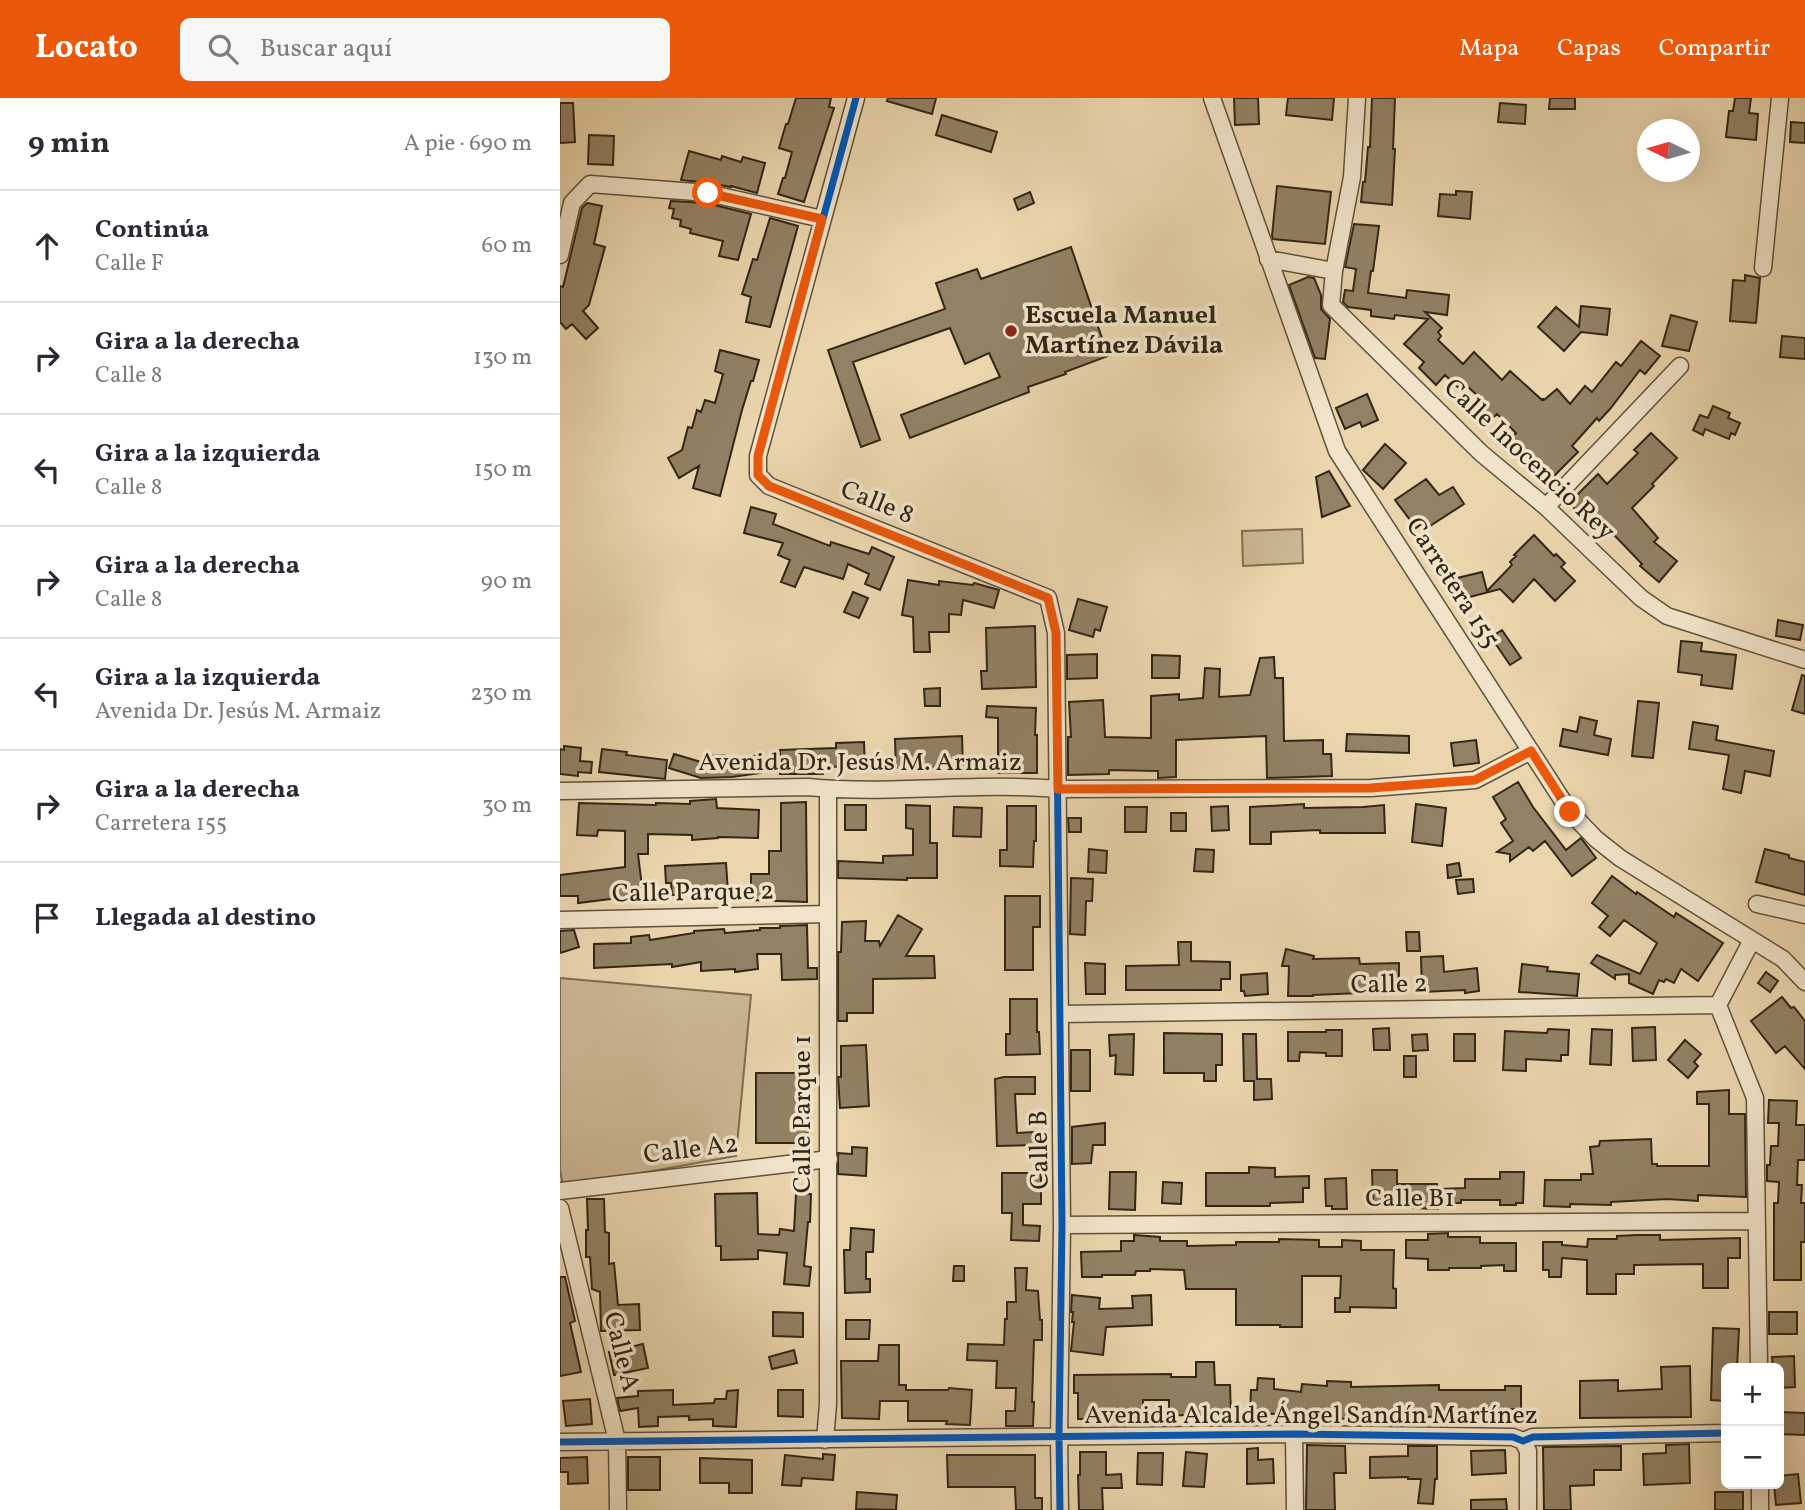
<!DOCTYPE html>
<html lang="es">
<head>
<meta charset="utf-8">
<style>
	:root { --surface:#fff; --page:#f7f7f7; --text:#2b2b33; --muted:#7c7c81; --line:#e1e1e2; --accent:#ea580c }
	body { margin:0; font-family:Vollkorn,serif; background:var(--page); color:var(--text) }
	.controls { position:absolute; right:21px; bottom:21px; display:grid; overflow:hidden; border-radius:10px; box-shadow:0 7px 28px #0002 }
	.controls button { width:63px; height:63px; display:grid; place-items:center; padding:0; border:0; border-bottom:2px solid var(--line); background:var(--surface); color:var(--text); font:35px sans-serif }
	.compass { position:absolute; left:1077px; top:21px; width:63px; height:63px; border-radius:50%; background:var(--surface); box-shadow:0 7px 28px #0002; rotate:275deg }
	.stop { position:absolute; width:21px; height:21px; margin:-16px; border:5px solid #ea580c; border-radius:50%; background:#fff }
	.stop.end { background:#ea580c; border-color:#fff; box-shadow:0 2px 7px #0008 }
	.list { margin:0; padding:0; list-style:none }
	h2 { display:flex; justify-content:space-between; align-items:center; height:91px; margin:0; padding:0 28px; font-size:30px }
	h2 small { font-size:23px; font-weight:400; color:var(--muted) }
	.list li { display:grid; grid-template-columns:46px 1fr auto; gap:21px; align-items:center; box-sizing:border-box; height:112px; padding:0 28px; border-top:2px solid var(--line) }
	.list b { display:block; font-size:26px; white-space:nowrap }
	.list p { margin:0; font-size:23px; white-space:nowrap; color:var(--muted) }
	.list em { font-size:23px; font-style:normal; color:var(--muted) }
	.icon { flex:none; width:38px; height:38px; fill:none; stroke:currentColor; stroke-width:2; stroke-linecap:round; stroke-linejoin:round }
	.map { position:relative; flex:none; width:1245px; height:1412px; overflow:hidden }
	header { display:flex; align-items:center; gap:42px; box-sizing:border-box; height:98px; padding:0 35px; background:var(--accent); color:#fff }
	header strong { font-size:33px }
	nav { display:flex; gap:38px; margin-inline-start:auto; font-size:24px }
	.search { width:490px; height:63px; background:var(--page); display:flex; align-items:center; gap:18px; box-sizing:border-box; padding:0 24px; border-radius:10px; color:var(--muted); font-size:26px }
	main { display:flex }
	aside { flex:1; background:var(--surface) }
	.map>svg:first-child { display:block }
</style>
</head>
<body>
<header>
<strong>Locato</strong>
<div class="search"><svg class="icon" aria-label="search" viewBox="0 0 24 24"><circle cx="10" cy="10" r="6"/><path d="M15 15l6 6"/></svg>Buscar aquí</div>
<nav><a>Mapa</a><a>Capas</a><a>Compartir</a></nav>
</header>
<main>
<aside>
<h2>9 min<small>A pie · 690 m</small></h2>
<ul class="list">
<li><svg class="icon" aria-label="ahead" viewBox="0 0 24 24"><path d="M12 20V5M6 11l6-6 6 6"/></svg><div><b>Continúa</b><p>Calle F</p></div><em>60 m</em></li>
<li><svg class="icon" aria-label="right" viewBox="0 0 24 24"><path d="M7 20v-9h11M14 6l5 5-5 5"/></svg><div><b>Gira a la derecha</b><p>Calle 8</p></div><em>130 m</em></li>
<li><svg class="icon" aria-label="left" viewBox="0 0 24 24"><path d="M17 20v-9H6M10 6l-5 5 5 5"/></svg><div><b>Gira a la izquierda</b><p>Calle 8</p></div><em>150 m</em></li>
<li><svg class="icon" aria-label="right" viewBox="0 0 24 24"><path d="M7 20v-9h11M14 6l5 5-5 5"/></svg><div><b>Gira a la derecha</b><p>Calle 8</p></div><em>90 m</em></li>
<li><svg class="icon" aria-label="left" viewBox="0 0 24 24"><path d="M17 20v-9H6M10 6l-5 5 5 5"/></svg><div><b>Gira a la izquierda</b><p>Avenida Dr. Jesús M. Armaiz</p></div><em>230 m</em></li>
<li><svg class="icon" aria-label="right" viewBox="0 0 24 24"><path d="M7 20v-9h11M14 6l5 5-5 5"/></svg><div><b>Gira a la derecha</b><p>Carretera 155</p></div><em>30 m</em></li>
<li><svg class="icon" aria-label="arrive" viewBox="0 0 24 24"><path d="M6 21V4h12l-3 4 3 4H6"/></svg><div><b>Llegada al destino</b></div></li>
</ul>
</aside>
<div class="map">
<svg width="1245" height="1412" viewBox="0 0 1245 1412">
	<rect width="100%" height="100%" fill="#ead5ad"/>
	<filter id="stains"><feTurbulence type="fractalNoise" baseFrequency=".00286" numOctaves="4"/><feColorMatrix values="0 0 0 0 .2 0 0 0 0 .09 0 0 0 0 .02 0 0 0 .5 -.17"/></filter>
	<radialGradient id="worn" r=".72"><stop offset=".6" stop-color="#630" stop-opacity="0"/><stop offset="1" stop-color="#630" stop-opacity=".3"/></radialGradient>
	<path fill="#cbb793" stroke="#7e6e54" stroke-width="2" d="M742,431L743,465L683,468L682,433Z
		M0,880L191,897L176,1058L3,1089L0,1072Z"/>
	<path fill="#928164" stroke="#322615" stroke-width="2" d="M236,0H271L269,9L274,10L244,104L218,96L223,80H225L232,54L219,50L226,26H228Z
		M328,0H376L372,16L327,3Z
		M674,0H698L699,26L675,27Z
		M728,0H774L772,22L726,17Z
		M812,0H835L833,51H835L832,107L801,104L803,84H805L808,49H810Z
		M990,0H1015V11H989Z
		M1175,0H1191L1189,15L1198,16L1196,42L1166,39L1169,13H1173Z
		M0,5H13L15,44L0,45Z
		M940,5L966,7L965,26L938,24Z
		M382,17L437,34L431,54L376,37Z
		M1231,24L1245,25V45L1230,44Z
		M29,37L54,38L53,67L28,66Z
		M129,53L161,62L162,58L181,64L183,59L205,65L197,95L171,88V89L149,85L121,82Z
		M717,88L771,94L765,146L713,141L712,138Z
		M896,93L912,94L910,121L878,118L880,96L896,97Z
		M470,94L474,105L458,112L454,101Z
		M111,103L146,105L191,116L178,162L159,158L163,143L130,135L131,131L120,128L121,122L112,120L114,111L109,110Z
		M27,105L42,108L34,146L45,149L29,207L23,213L38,230L26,241L12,226L6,231L0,224V188L3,189L22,110Z
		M210,120L238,128L210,229L186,224L191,199L182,196L193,161L197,162Z
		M794,126L819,128L813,173H811L808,195L846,200L847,192L889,197L887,217L865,214L882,230L878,234L881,238L878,242L903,266L914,254L942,282L950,273L982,302L983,301L984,302L997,291L1010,306L1025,288L1032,294L1056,264L1061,268L1081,243L1100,258L1085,276L1080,272L1050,311L1039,323L1037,320L1012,348L1018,354L986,386L964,363L962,365L944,348L956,335L937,316L928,324L920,316L929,308L908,289L903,294L885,277L876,287L859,270L864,264L844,246L868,221L835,217L834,221L811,218V212L788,209L783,204L785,192L793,193L796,171L785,169Z
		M511,149L548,258L505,274L506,276L468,289L469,294L350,340L341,317L440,279L429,255L405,266L390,230L293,264L320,342L301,349L268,252L385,211L376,185L417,171L421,181Z
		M1185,177L1200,180L1196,225L1170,223L1173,182L1185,183Z
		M748,179L754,180L761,197V211L770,221L765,261L755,260L729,187Z
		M1021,208L1050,211L1047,237L1021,234L1004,253L978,229L996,209L1019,229Z
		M1111,217L1137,224L1129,253L1102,248Z
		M1222,238L1245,240V261L1220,259Z
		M160,252L199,262L193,283H191L182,312L160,398L133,390L139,368L119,380L108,360L122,352L128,329L132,330L137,312L141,314L145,302L155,305L163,276L155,273Z
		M807,296L818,322L802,329L800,324L785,331L776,310Z
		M1153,308L1170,315L1168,320L1180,325L1175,337L1171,335L1169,341L1145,331L1143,337L1133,332L1140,317L1148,320Z
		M1091,335L1117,360L1092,386L1094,388L1072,410L1098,440L1094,444L1117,463L1099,484L1080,468L1082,466L1032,414L1025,421L1009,405L1038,376L1047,386L1078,355L1074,352Z
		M825,346L846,365L823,391L803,372Z
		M769,373L790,408L762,419L756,379Z
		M866,381L879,397L893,389L904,406L870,428L866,423L856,430L835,402Z
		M191,409L216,416L213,426L270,448L271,444L309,456L312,449L334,459L320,492L305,486L309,476L288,466L283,481L244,469L235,489L221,484L230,462L218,457L223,445L184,435Z
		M974,437L994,458L996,456L1005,465L1001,469L1015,483L995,503L974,481L953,504L940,491L902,501L897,480L922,474L927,493L952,467L950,464L956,458L954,457Z
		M348,482L379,487V483L413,487L414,485L439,492L434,510L403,502L401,517L389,516V534H369L370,554H354L353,519L342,517Z
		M293,494L308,500L299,520L284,514Z
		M518,501L547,509L540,533L535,531L533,539L509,532Z
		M1218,522L1243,527L1240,542L1216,538Z
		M475,528L476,589L422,591L421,573H427L426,530Z
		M942,532L961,560L950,567L931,539Z
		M1121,543L1142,545L1141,553L1176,557L1172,591L1141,587L1142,577L1118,574Z
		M537,556V580L507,581V557Z
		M592,557L620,558L619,580H592Z
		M714,559L715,580H723L724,643L763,642V656H771L772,678L707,680L706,638L616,642V679L598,680V673L549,672V676L508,677V639H511L509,604L543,602L545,639L591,640V598L619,596V602L643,600L645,570L660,571L659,599L690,597L700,560Z
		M1242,577L1245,578V616L1232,612Z
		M380,590V608H365L364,591Z
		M1078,603L1099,605L1093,660L1072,658Z
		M427,608L476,610L475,637H477V675H438V620L426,619Z
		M1020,619L1037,623L1034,637L1051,641L1048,657L1000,648L1003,631L1017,634Z
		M1133,624L1158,628L1156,642L1214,653L1210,678L1185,673L1181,695L1163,691L1169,657L1129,651Z
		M787,636L849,638V655L786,653Z
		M402,638L403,670L378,671V669L336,670L335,641Z
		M916,642L919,665L894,668L891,645Z
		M304,644L305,668L263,669V676H220V652L276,650V645Z
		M4,648L21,650L20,663L32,664L31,675L18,674V678L0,676V651L4,652Z
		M42,651L67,654L66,657L107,662L105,681L39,674Z
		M114,656L148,666L147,658L165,657L166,662L201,657V675L172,679L141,680L109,670Z
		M958,684L973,709L1006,752L1021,740L1036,760L1012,778L985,743L973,753L969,749L950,763V756L937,754L953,743L941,725L946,721L933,699Z
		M156,701L157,710L199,712L198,740L158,739V740L132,742V737L88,736V756H78L83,797L18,805V798H0V777L65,769V733L38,732L37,738L17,737L19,705L96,707V705L130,706V703Z
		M246,704L247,804L191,802V776H209V753H221V705Z
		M744,706V710L803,709L824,707L825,735H760V732L711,734V746H690V709Z
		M856,706L886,710L882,748L852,744Z
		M285,707H306V732H285Z
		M346,707L370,708V745H377V780H347V782L278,780V763L323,765V758L353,757V731L346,730Z
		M447,708H476V743H474L473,769L440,768V752H447Z
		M668,708L669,732L652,733L651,709Z
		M394,709L422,710L421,739L393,738Z
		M565,709H587L586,734H565Z
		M611,715H626V733H611Z
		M508,720H521V734H509Z
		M529,751L547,753L546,775L528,774Z
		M636,751L654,752L653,774L634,773Z
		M1205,751L1229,757V760L1245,764V797L1196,784Z
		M166,765L168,794L112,797L111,785H106L105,768Z
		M899,765L901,778L888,780L887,767Z
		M1052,778L1076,796L1077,794L1114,819L1116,815L1163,845L1138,883L1121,871L1114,885L1106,881L1104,884L1099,882L1093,896L1069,885V876L1055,877V881L1031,865L1037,857L1080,876L1097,845L1064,822L1050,838L1039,829L1048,818L1032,805Z
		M511,780L533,781L532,803H526L525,837L510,836Z
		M913,781L914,794L898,796L896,782Z
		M445,798H480V829H473V872H445Z
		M338,817L362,831L346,858H374L375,880L313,881V915H287V923H278V854H281L282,824L306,823L305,843H319L320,848Z
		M247,827L248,870H257V881L222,882L221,856H197L198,871L175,874V871L141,873V864L112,869V866L34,870V846L71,845V839L89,837L90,842L134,835V833L164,831L165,835L200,832V830H220V828Z
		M14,832L19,849L0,855V833Z
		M846,834H859L860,853H847Z
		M618,844H631V863L670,864V881H661V892H566V868L619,867Z
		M726,851L754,858L753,861L799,860L800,866L839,865V892L800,893V895L753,897V898H728L729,868H722Z
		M883,858L884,874L917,870L919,893L905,895V892L862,894L861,859Z
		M525,865L545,866V896H526Z
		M962,866L988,869L987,873L1019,876L1017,898L959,894Z
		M1206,874L1218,883L1210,894L1198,885Z
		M707,875L708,896L685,898L684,893H681V877Z
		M1222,899L1231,910L1234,909L1245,923V971L1225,948L1216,955L1191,923Z
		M450,901H477V934H479L480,956L446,957V936H450Z
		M1095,929L1096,962L1073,963L1072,930Z
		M829,930L830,952H814L813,931Z
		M988,931L1009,932L1008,957H1001V963L966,961V973L943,972L945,933L987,935Z
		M1032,931L1052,932L1051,967L1030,966Z
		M766,932H782V958H766V955L740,954L739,963H728V934H766Z
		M604,935L662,936V967H656V983H644V975H604Z
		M574,936L573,977L555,976L556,957L550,958L549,937Z
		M683,936H696L697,981H711L712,1001L694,1002V983H684Z
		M867,936L868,952L853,953L852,937Z
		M894,936H915V963H894Z
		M1125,942L1141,956L1134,964L1138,968L1128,980L1108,962Z
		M306,947L309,1008L280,1010L278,979H281V948Z
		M511,952H530V993H511Z
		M844,958H856V979H844Z
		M196,975H248V1045H196Z
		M444,979H475V996H455L457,1035L474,1034L475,1047L437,1048L435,981Z
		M1169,992V1016H1185L1186,1099L1138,1097V1103L1107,1101L1051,1104V1107L1010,1106V1109L984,1108L985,1082H1021V1076H1033L1030,1049L1039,1048L1040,1043L1091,1041L1092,1066H1097V1068H1149V1006H1137V994Z
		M1209,1002L1237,1003L1236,1027H1245V1062H1238L1237,1087H1242L1241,1105H1245V1144H1241V1182H1214V1105H1218L1219,1084L1207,1083V1067H1210L1211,1048H1218L1219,1025H1208Z
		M545,1025V1047H533L531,1065L512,1066V1029Z
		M292,1049L307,1050L306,1078L278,1076V1055L292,1056Z
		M689,1069L715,1070V1079L749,1078V1090H743V1104L710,1105V1108H646V1075H689Z
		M812,1072H837V1086H877L878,1091L905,1090V1081H940V1074H964L963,1105H956V1107H940V1102H901V1105H878V1111L853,1110V1105H813Z
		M550,1074H576L575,1112L549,1111Z
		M442,1075H481V1106H463V1127L480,1128L479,1143L451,1142L452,1115H442Z
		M786,1080L787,1111H772V1108H766L765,1081Z
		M603,1084L622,1085L621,1106L602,1105Z
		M197,1095L198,1136L219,1137L220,1131L234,1133L236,1095L251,1096L250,1124H248L244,1168L251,1169L249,1188L224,1186L227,1155L198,1152V1161L161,1162V1148H156L155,1096Z
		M27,1101H44L45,1134L49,1135V1166L54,1165L58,1207L79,1206L80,1232L41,1233L40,1194L32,1191L30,1159H26V1132H28Z
		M291,1130L314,1132L313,1154H306V1181H310V1194L285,1195L284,1152H290Z
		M888,1135V1139H920V1145H956V1173H944V1167L921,1168V1170H889V1172H868V1161L846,1160V1142H868V1136Z
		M574,1137L600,1139V1143H627V1148L676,1147V1144H719V1141L759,1142V1149H782V1142L801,1143V1152H834L833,1190L836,1191V1210L790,1209V1214H775V1200H780L781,1178H742V1229H720V1227H676V1191H626L624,1172L590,1171V1173H576L575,1177H542V1179H522L521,1154L561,1153V1143H574Z
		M1077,1137H1100V1142L1180,1140V1160H1168V1190H1143V1166L1074,1167V1176H1056V1196H1027V1162L1002,1160L1001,1179H989V1172H983V1144H1002V1147L1027,1149L1028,1141H1057V1138Z
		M394,1168H404V1183H393Z
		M455,1170H467L466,1192L478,1193L480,1222H482V1242H474L472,1304H474L473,1328H446V1313H455L456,1290H436L437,1263L407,1262L408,1246L444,1247L445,1221H447V1204H456Z
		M0,1179H5L15,1223L10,1225L21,1274L0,1278Z
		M512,1197L540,1200L539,1211L573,1210L572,1198L591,1197L592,1227L546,1229L543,1257L511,1253L514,1224H512L513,1214H511Z
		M213,1214L243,1215V1239L213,1238Z
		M1209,1214H1237V1236H1209Z
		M286,1222H310L309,1241H286Z
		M1153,1230L1179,1231L1177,1270H1166V1303L1151,1302Z
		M83,1246L88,1270L54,1277L49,1254Z
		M319,1247H339V1287H346V1292H388L389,1290L412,1292L410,1327L386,1326L387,1323H348V1303H320L319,1321L282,1320L281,1263H318Z
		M234,1252L237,1265L212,1271L209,1259Z
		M1234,1258L1235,1289L1219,1290V1270H1213L1212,1259Z
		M636,1264H654L655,1287H670L671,1318L609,1317V1302H583V1317L544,1319V1321H518V1295H514V1277L611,1276V1279H636Z
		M1130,1268L1131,1319L1020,1320V1283L1058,1282V1293L1102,1291L1101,1269Z
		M698,1280L714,1281V1291L741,1294L742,1286L767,1288V1283L791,1284V1289L879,1287V1292H945V1288H961V1311L934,1312V1324L892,1323V1318L801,1321L749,1320V1322L736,1320V1317L690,1315L691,1292H697Z
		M113,1292V1307L154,1305L155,1301H166L167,1293L178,1292L176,1329L153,1328V1321L129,1322V1318L98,1319V1328L79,1329L78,1310L60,1313L57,1300L78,1298V1293Z
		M218,1292H243V1319L218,1318Z
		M30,1301L32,1326L6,1328L3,1303Z
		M1219,1314L1245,1315V1337L1219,1336Z
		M1129,1346L1130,1385L1084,1387L1083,1356L1106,1355V1347Z
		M747,1347L785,1348L786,1375H774L775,1412H746Z
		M848,1348H877V1381H875L873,1406L858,1405L861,1381H848V1379L810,1380V1359L848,1358Z
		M1061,1348V1372H1034V1387L1010,1388L1011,1412H984L983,1349Z
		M698,1350V1362L713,1361L714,1385L687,1386V1351Z
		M945,1352L946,1375L912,1377L911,1353Z
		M520,1354H546V1377L561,1376L562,1390H542L543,1412H519L518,1377H520Z
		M626,1354L647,1356L644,1389L623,1388Z
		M578,1355H603L602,1387L577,1386Z
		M263,1356L275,1357L273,1382L242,1380L241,1388L222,1387L225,1357L263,1361Z
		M387,1357H475V1400H482V1412H456L455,1389H388Z
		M27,1359L28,1385L8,1386V1374H0V1360Z
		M68,1359H100V1392H68Z
		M140,1360L192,1362V1395H169V1385H140Z
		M1238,1376L1241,1405L1216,1407L1214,1386H1219V1378Z
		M297,1394L337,1397L336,1412L296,1411Z
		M1155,1394H1183V1412H1155Z
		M946,1401L947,1412H911V1402Z"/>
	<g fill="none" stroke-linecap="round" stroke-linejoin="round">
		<defs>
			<path id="minor" d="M296,0L198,358V377L209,388L488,500L496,535L502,1127L499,1339L500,1412
				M652,0L777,353L1010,714L1036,741L1060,760L1223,861L1245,884
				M797,0L792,79L774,173L771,207L921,355L986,409L1081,500L1107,518L1245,562
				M0,157L12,105L30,86L148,95L262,121
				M708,161L774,173
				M1203,170L1220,0
				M986,409L1120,268
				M0,693L248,689C331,697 415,684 498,691L811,690L915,682L971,653
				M1197,806L1245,817
				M0,822L267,816
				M1158,907L1195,1000L1199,1270
				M1158,907L1192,842
				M500,916L1158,907
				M0,1093L269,1061
				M0,1110L57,1343L58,1412
				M502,1127L1197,1123
				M734,1336L735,1412
				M265,1342L268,1306V691
				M963,1343L968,1353V1412
				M0,1344L734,1336L953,1339L963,1343L973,1339L1166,1335
				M1200,1386V1412"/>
		</defs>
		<use href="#minor" stroke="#60523b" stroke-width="19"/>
		<use href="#minor" stroke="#f1e4ca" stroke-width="16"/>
		<defs>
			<path id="cycleway" d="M296,0L198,358V377L209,388L488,500L496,535L502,1127L499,1339L500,1412
				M0,1344L734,1336L953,1339L963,1343L973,1339L1166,1335"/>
		</defs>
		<use href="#cycleway" stroke="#f1e4ca" stroke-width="11"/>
		<use href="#cycleway" stroke="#0057b8" stroke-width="7"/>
	</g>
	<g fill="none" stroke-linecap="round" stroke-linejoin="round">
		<path stroke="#ea580c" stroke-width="9" d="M148,95L262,121L198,358V377L209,388L488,500L496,535L498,691L811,690L915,682L971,653L1010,714"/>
	</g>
	<circle fill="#8f2418" stroke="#f1e4ca" stroke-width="2.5" cx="451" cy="233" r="7"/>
	<g text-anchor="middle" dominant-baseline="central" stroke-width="7" stroke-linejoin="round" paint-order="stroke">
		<g font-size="26" font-weight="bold" fill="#322615" stroke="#f1e4ca" text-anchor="start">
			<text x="465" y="218">Escuela Manuel<tspan x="465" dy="30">Martínez Dávila</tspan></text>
		</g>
		<g font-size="26" fill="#322615" stroke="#f1e4ca">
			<text transform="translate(969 362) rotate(43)">Calle Inocencio Rey</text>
			<text transform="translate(317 405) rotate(22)">Calle 8</text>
			<text transform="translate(892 485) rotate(57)">Carretera 155</text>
			<text x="300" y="665">Avenida Dr. Jesús M. Armaiz</text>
			<text transform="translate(133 795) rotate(-1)">Calle Parque 2</text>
			<text transform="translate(829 887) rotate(-1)">Calle 2</text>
			<text transform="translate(243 1016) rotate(-90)">Calle Parque 1</text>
			<text transform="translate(131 1052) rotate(-7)">Calle A2</text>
			<text transform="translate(480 1052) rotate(-91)">Calle B</text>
			<text x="850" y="1101">Calle B1</text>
			<text transform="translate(61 1254) rotate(76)">Calle A</text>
			<text x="751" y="1318">Avenida Alcalde Ángel Sandín Martínez</text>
		</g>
	</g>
	<rect width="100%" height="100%" filter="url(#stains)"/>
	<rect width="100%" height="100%" fill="url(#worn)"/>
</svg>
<div class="controls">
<button>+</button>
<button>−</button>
</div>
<svg class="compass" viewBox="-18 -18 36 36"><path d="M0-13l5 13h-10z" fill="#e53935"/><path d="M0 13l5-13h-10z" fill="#7c7c81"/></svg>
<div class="stop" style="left:148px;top:95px"></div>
<div class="stop end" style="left:1010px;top:714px"></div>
</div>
</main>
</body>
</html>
